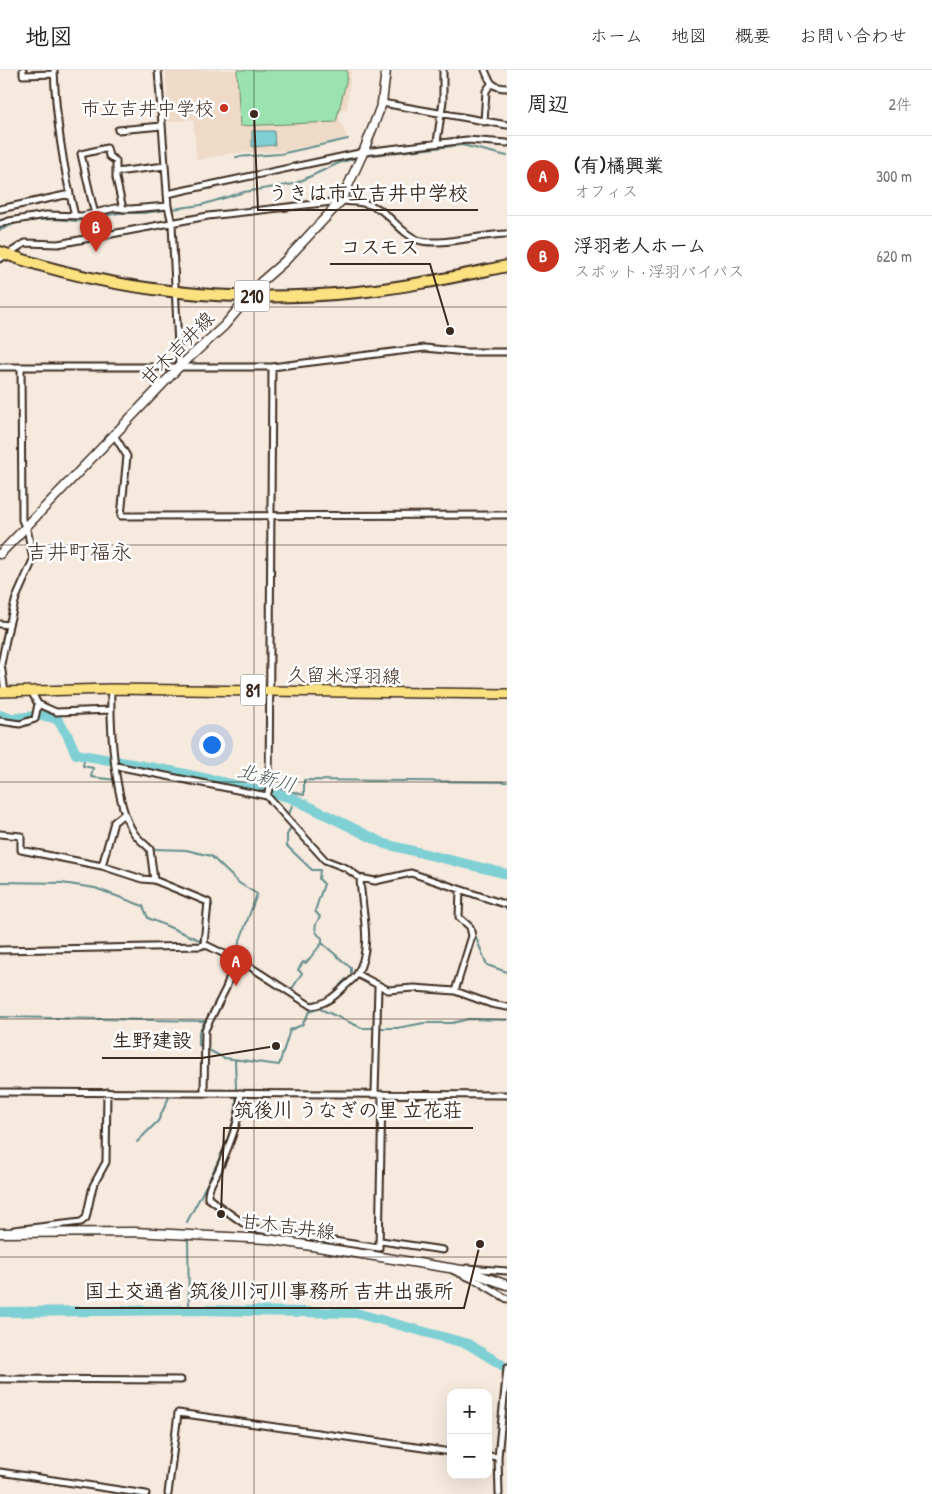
<!DOCTYPE html>
<html lang="ja">
<head>
<meta charset="utf-8">
<style>
	:root { --surface:#fff; --page:#f2f2f2; --text:#222; --muted:#767676; --line:#e0e0e0; --accent:#c8321e }
	body { margin:0; font-family:"Patrick Hand","Klee One",sans-serif; background:var(--page); color:var(--text) }
	.controls { position:absolute; right:15px; bottom:15px; display:grid; overflow:hidden; border-radius:10px; box-shadow:0 5px 20px #0002 }
	.controls button { width:45px; height:45px; display:grid; place-items:center; padding:0; border:0; border-bottom:1px solid var(--line); background:var(--surface); color:var(--text); font:25px sans-serif }
	.you { position:absolute; left:211px; top:674px; width:18px; height:18px; margin:-12px; border:4px solid #fff; border-radius:50%; background:#1a73e8; box-shadow:0 0 0 8px #1a73e833 }
	.badge { display:grid; place-items:center; width:32px; height:32px; border-radius:50%; background:var(--accent); color:#fff; font-size:16px; font-weight:700 }
	.pin { position:absolute; translate:-50% -41px; filter:drop-shadow(0 1px 2px #0008) }
	.pin::after { content:''; position:absolute; top:26px; width:18px; height:15px; background:inherit; clip-path:polygon(0 0,100% 0,50% 100%) }
	.list { margin:0; padding:0; list-style:none }
	h2 { display:flex; justify-content:space-between; align-items:center; height:65px; margin:0; padding:0 20px; font-size:21px }
	h2 small { font-size:16px; font-weight:400; color:var(--muted) }
	.list li { display:grid; grid-template-columns:32px 1fr auto; gap:15px; align-items:center; box-sizing:border-box; height:80px; padding:0 20px; border-top:1px solid var(--line) }
	.list b { display:block; font-size:19px; white-space:nowrap }
	.list p { margin:0; font-size:16px; white-space:nowrap; color:var(--muted) }
	.list em { font-size:16px; font-style:normal; color:var(--muted) }
	.map { position:relative; flex:none; width:507px; height:1424px; overflow:hidden }
	header { display:flex; align-items:center; gap:30px; box-sizing:border-box; height:70px; padding:0 25px; background:var(--surface); border-bottom:1px solid var(--line) }
	header strong { font-size:24px }
	nav { display:flex; gap:28px; margin-inline-start:auto; font-size:18px }
	main { display:flex }
	aside { flex:1; background:var(--surface) }
	.map>svg:first-child { display:block }
</style>
</head>
<body>
<header>
<strong>地図</strong>
<nav><a>ホーム</a><a>地図</a><a>概要</a><a>お問い合わせ</a></nav>
</header>
<main>
<div class="map">
<svg width="507" height="1424" viewBox="0 0 507 1424">
	<rect width="100%" height="100%" fill="#f6e9de"/>
	<filter id="ink" filterUnits="userSpaceOnUse"><feTurbulence type="fractalNoise" baseFrequency=".02" numOctaves="2"/><feDisplacementMap in="SourceGraphic" scale="10" xChannelSelector="R" yChannelSelector="G"/><feConvolveMatrix kernelMatrix="1 2 1 2 8 2 1 2 1" color-interpolation-filters="sRGB"/></filter>
	<g filter="url(#ink)">
		<path fill="#efd9c7" d="M166,0H351L347,39L339,40L340,50L347,68L284,81L232,83L197,90L193,49L169,52Z"/>
		<path fill="#9ae2b0" stroke="#6a8667" d="M237,0H347V8L336,52L240,56Z"/>
		<path fill="#7ed0d4" stroke="#638e8b" d="M252,61H274L275,75L252,77Z"/>
		<g fill="none" stroke-linecap="round" stroke-linejoin="round">
			<path stroke="#638e8b" stroke-width="2" d="M364,86L462,75L507,86
				M236,87L280,84L348,69
				M0,160L16,153L38,150L54,149L77,151L119,143H144L201,135L244,122L294,114L339,93L359,87
				M85,685L83,696L93,698L91,707L116,710
				M272,716L304,725V710L507,712
				M119,732L122,743
				M288,748L294,729
				M287,751L291,757L287,765V776L312,800H320L319,809L324,814L315,841L320,847C314,855 313,862 322,868V873L306,893L303,892L298,900L302,903L292,919
				M154,779L186,780L211,786L239,813L257,824L220,925L199,962V975L224,988L279,995L290,960L302,955L309,942L318,939
				M0,812L62,813L95,818L143,836L148,848L218,878
				M190,828L197,830
				M212,836V834
				M209,847L211,839
				M472,858L487,895L507,902
				M322,873L351,898V903
				M253,896L312,934
				M340,915L346,909
				M316,937L362,958H397L424,953H452L469,949L507,950
				M0,947L204,951
				M235,990L236,1019
				M472,1027L507,1028
				M137,1072L158,1051L170,1025
				M187,1152C202,1123 240,1057 236,1027
				M188,1167L189,1240"/>
			<path stroke="#7ed0d4" stroke-width="10" d="M0,645C20,654 32,640 57,649L67,664L76,684L171,701L277,724L294,729L385,774L507,804
				M0,1242L203,1240L356,1243L468,1274L507,1298"/>
			<defs>
				<path id="street" d="M23,0V5L54,4
					M54,0C56,51 63,97 75,146
					M158,0L168,136L172,154L179,297
					M485,0C490,13 493,18 507,18
					M382,33L507,55
					M484,52L486,21L491,14
					M118,60L162,56
					M437,72L443,31V0
					M116,102L165,96
					M167,124L364,82L467,70L507,73
					M0,139L70,124
					M95,145L81,84L107,78L109,86L116,91V108L123,139
					M0,154L9,151L46,145L82,146L115,138L131,139L168,136
					M0,189L25,173L58,174L208,146L341,131C354,132 367,132 379,139C393,148 402,164 418,170C439,177 483,164 507,164
					M0,297H272L425,278L466,282H507
					M114,365L127,386L121,446L507,445
					M0,554L9,555L16,528L33,490L28,463L22,450L21,297
					M111,619C110,655 114,734 134,763C138,769 145,774 150,779L154,810L208,832L204,874
					M5,622L1,594L9,555
					M38,634L56,642L111,640
					M0,651L20,654L35,649L38,634L31,621
					M116,696L267,726L325,790L346,798L360,808L375,811L411,803L507,835
					M267,726L269,719L272,297
					M124,744L114,752L102,796L142,809L154,810
					M0,764L21,766V780L102,796
					M0,880L201,876L204,874L249,896L311,936C325,934 333,928 343,918C348,913 354,909 357,904C374,876 361,838 360,808
					M357,904L388,920L414,918L455,921L491,934L507,937
					M455,921L472,866L470,857L459,847L460,820
					M0,1022L507,1025
					M204,1022L205,960L226,918L235,890
					M240,1023C244,1040 227,1081 219,1099C215,1109 207,1117 208,1128L250,1158L379,1178L382,1024
					M375,1023L378,917
					M14,1160L81,1152L86,1148L93,1116L106,1092L107,1022
					M381,1171L443,1180
					M467,1198L507,1201
					M454,1201L479,1212L507,1229
					M0,1309L181,1310
					M488,1386L498,1387
					M0,1402L146,1424
					M168,1424L178,1343L451,1382
					M499,1424L498,1387L507,1298"/>
				<path id="secondary" d="M0,484L179,297L224,256L261,212L285,191L341,131L363,83L382,33L386,0
					M0,1163L134,1162L268,1169L468,1201L507,1215"/>
				<path id="primary" d="M0,622L111,619L507,624"/>
				<path id="highway" d="M0,182C114,223 238,234 358,222C408,217 458,206 507,196"/>
			</defs>
			<use href="#street" stroke="#3b2a1e" stroke-width="9"/>
			<use href="#secondary" stroke="#3b2a1e" stroke-width="11"/>
			<use href="#primary" stroke="#3b2a1e" stroke-width="12"/>
			<use href="#highway" stroke="#3b2a1e" stroke-width="14"/>
			<use href="#street" stroke="#fff" stroke-width="5"/>
			<use href="#secondary" stroke="#fff" stroke-width="8"/>
			<use href="#primary" stroke="#fbe180" stroke-width="9"/>
			<use href="#highway" stroke="#fbe180" stroke-width="10"/>
		</g>
	</g>
	<path fill="none" stroke="#3b2a1e" stroke-width="1" stroke-opacity="0.55" d="M254,0V1424M0,237H507M0,475H507M0,712H507M0,949H507M0,1187H507"/>
	<circle fill="#c8321e" stroke="#fff" stroke-width="2" cx="224" cy="38" r="5"/>
	<g text-anchor="middle" dominant-baseline="central" stroke-width="5" stroke-linejoin="round" paint-order="stroke">
		<g fill="#fff" stroke="#766a62" stroke-width="1">
			<rect x="234.5" y="210.5" width="35" height="31" rx="4"/>
			<rect x="240.5" y="604.5" width="25" height="31" rx="4"/>
		</g>
		<g font-size="18" font-weight="bold" fill="#3b2a1e">
			<text x="252" y="226">210</text>
			<text x="253" y="620">81</text>
		</g>
		<g font-size="19" fill="#3b2a1e" stroke="#fff" text-anchor="end">
			<text x="214" y="38">市立吉井中学校</text>
		</g>
		<g font-size="19" fill="#3b2a1e" stroke="#fff">
			<text transform="translate(177 278) rotate(-45)">甘木吉井線</text>
			<text transform="translate(344 605) rotate(1)">久留米浮羽線</text>
			<text transform="translate(288 1156) rotate(7)">甘木吉井線</text>
		</g>
		<g font-size="20" font-style="italic" fill="#4f5c55" stroke="#fff">
			<text transform="translate(267 707) rotate(16)">北新川</text>
		</g>
		<g font-size="21" fill="#3b2a1e" stroke="#fff">
			<text x="79" y="481">吉井町福永</text>
		</g>
	</g>
	<path fill="none" stroke="#3b2a1e" stroke-width="2" d="M254 44L258 140H478M450 261L430 194H330M276 976L202 988H102M221 1144L224 1058H473M480 1174L464 1238H75"/>
	<g fill="#3b2a1e" stroke="#fff" stroke-width="2">
		<circle cx="254" cy="44" r="5"/>
		<circle cx="450" cy="261" r="5"/>
		<circle cx="276" cy="976" r="5"/>
		<circle cx="221" cy="1144" r="5"/>
		<circle cx="480" cy="1174" r="5"/>
	</g>
	<g font-size="20" text-anchor="middle" font-weight="bold" fill="#3b2a1e" stroke="#fff" stroke-width="5" stroke-linejoin="round" paint-order="stroke">
		<text x="368" y="130">うきは市立吉井中学校</text>
		<text x="380" y="184">コスモス</text>
		<text x="152" y="977">生野建設</text>
		<text x="348" y="1047">筑後川 うなぎの里 立花荘</text>
		<text x="269" y="1228">国土交通省 筑後川河川事務所 吉井出張所</text>
	</g>
</svg>
<div class="controls">
<button>+</button>
<button>−</button>
</div>
<div class="you"></div>
<div class="pin badge" style="left:236px;top:916px">A</div>
<div class="pin badge" style="left:96px;top:182px">B</div>
</div>
<aside>
<h2>周辺<small>2件</small></h2>
<ul class="list">
<li><span class="badge">A</span><div><b>(有)橘興業</b><p>オフィス</p></div><em>300 m</em></li>
<li><span class="badge">B</span><div><b>浮羽老人ホーム</b><p>スポット · 浮羽バイパス</p></div><em>620 m</em></li>
</ul>
</aside>
</main>
</body>
</html>
